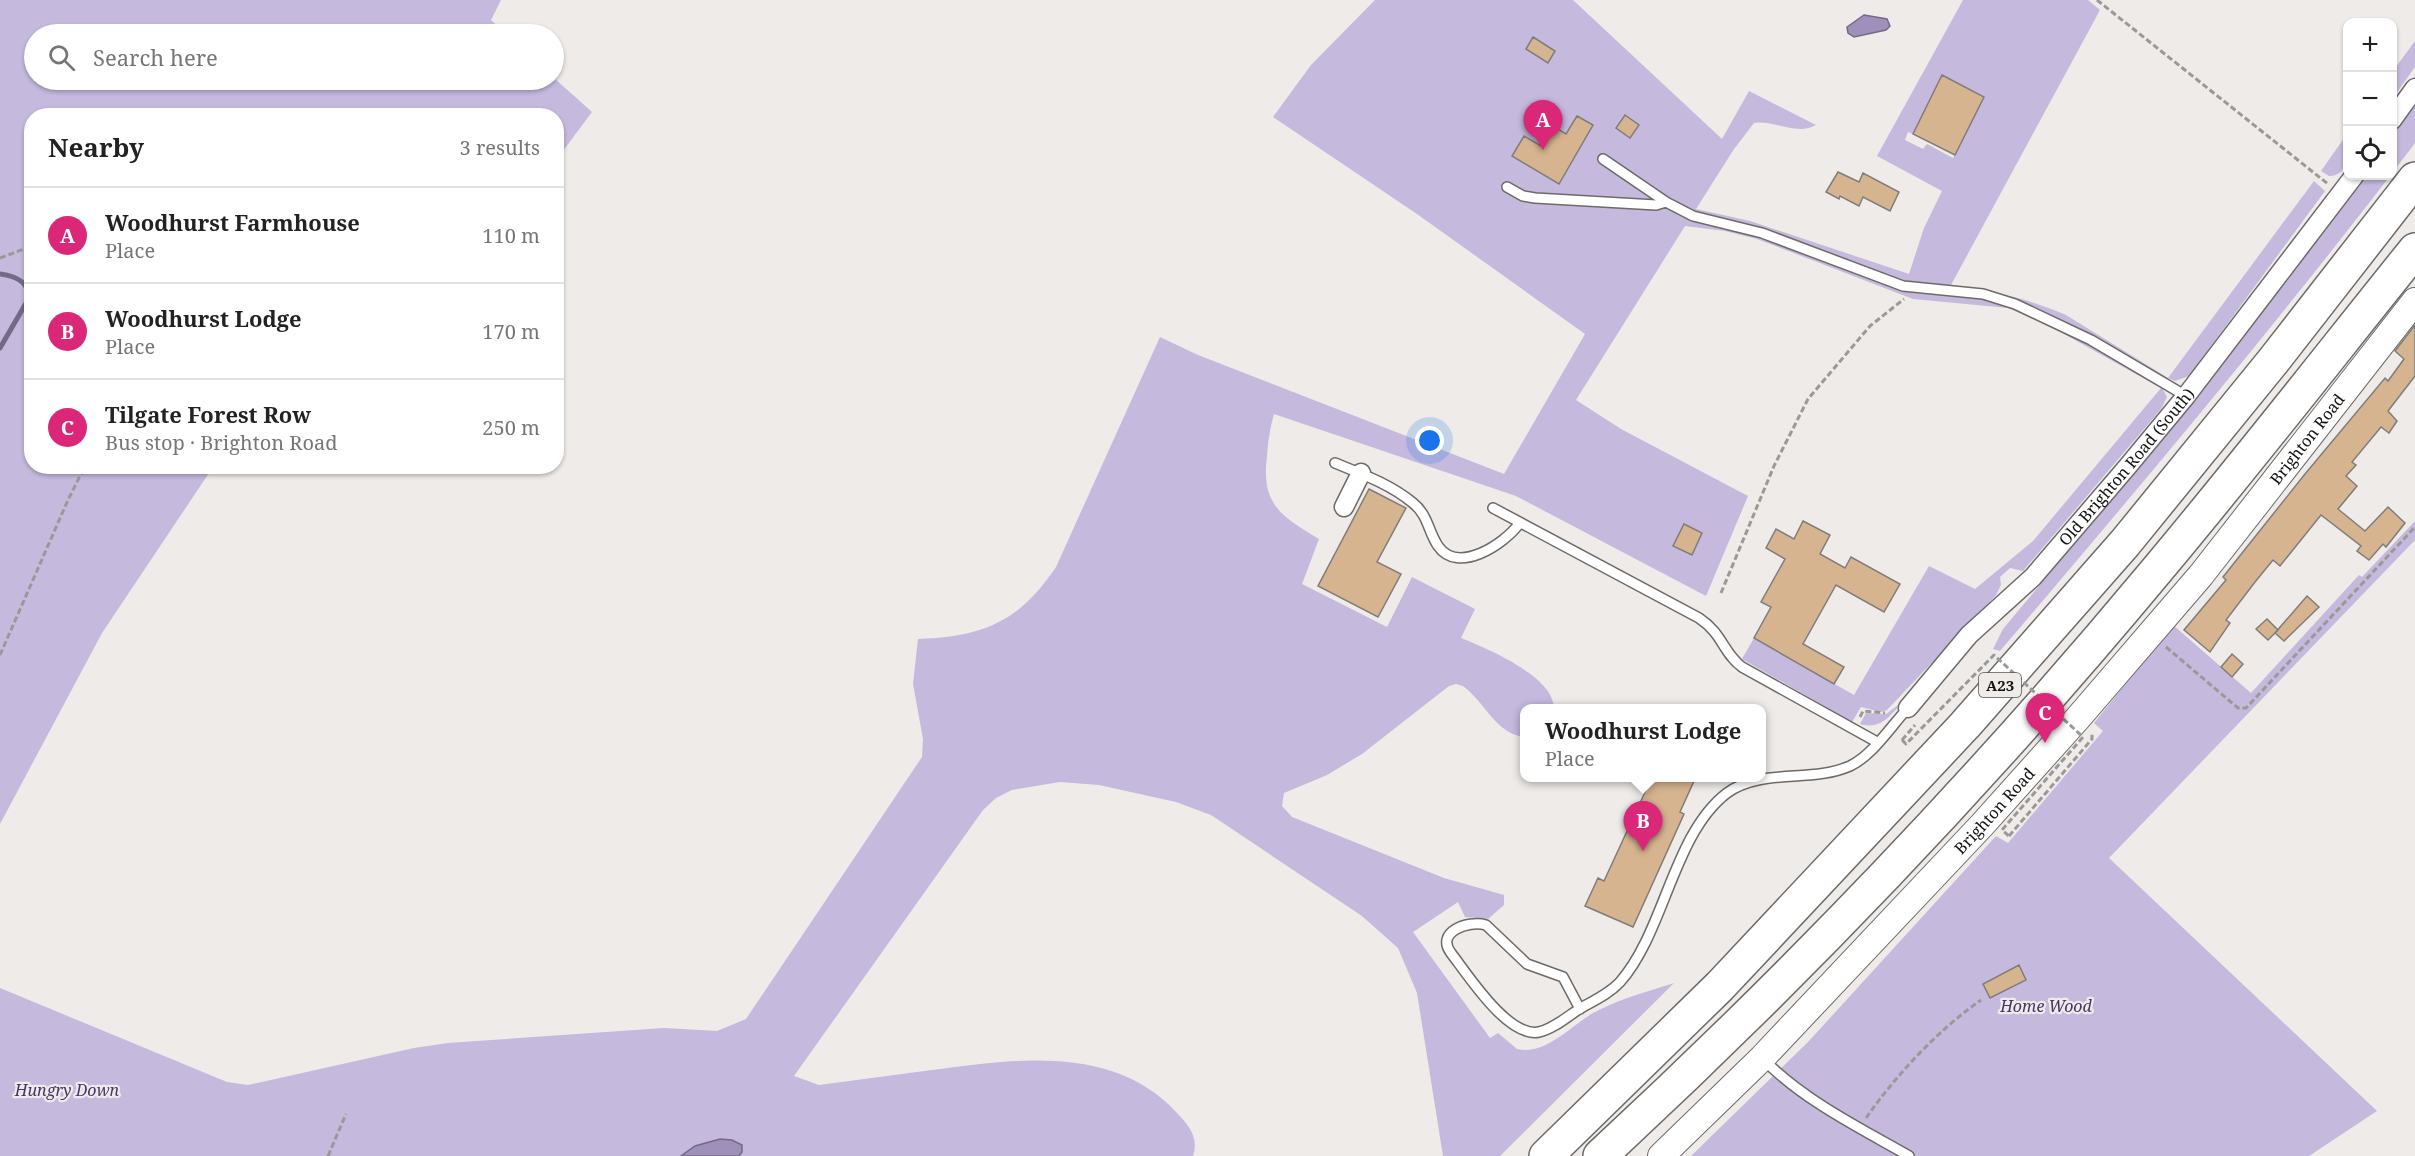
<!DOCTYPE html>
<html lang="en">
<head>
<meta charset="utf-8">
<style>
	:root { --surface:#fff; --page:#f2f2f2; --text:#222; --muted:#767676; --line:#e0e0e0; --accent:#db2777 }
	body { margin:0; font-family:"Noto Serif",serif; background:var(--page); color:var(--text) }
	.controls { position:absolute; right:18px; top:18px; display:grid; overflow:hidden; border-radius:12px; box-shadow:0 2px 4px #0004 }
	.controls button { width:54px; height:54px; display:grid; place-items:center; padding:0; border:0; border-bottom:2px solid var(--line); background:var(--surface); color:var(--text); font:30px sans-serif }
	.you { position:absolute; left:1430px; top:441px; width:21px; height:21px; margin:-15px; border:4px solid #fff; border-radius:50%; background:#1a73e8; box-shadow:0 0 0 9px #1a73e833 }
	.badge { display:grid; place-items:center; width:39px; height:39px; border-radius:50%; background:var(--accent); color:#fff; font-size:20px; font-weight:700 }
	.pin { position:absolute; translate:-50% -50px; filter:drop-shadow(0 2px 3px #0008) }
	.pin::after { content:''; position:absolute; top:32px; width:21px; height:18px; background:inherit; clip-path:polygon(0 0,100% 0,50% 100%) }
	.popup { position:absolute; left:1520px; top:704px; width:246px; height:78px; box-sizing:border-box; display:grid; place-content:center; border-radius:12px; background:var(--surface); filter:drop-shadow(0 2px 4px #0005); font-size:20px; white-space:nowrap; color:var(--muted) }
	.popup b { font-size:22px; color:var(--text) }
	.popup::after { content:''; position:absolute; left:50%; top:100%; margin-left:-12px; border:12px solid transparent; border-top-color:var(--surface) }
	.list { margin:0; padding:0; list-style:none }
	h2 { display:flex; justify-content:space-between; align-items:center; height:78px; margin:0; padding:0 24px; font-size:26px }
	h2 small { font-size:20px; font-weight:400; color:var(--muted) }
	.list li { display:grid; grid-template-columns:39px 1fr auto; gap:18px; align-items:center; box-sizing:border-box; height:96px; padding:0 24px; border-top:2px solid var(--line) }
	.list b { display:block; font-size:22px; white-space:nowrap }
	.list p { margin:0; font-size:20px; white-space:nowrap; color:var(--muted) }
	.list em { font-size:20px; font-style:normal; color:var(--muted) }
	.icon { flex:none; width:33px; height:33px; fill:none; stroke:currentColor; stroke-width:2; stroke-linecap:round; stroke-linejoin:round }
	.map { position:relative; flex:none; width:2415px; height:1156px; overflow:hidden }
	.search { position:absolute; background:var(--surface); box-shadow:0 2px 4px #0004; left:24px; top:24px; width:540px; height:66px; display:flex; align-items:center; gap:15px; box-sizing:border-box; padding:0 21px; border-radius:33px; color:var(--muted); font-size:22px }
	.panel { position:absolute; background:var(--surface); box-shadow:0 2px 4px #0004; left:24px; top:108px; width:540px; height:366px; border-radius:24px }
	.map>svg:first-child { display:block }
</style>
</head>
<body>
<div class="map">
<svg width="2415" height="1156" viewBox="0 0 2415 1156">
	<rect width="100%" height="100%" fill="#eeebe8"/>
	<path fill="#c5b9de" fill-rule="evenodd" d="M0,0H501L491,20L506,34H34V80L554,78L592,112L557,159L556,116H32V466L213,467L102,633L0,824Z
		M1375,0H1573L1722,139L1749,91L1816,125C1797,136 1775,120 1754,123L1734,149L1696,209L1750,221L1909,274L1924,228L1942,191L1877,156L1963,0H2088L2100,10L1951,285C1996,292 2023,297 2066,315L2168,378L2314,181L2325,191L2189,376L2175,381L2168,378L2162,388L2167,397L2161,409L2023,571L2010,568L2000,577L2001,585L1996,595L1887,710L1881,712L1861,707L1852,722L1742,659L1754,638L1854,695L1929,566L1975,589L2033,541L2161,388L2048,325L2008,308L1913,299L1757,239L1725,231L1685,226L1576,400L1621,429L1748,496L1706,596L1516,496L1274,414C1270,428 1268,441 1267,456C1261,505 1281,516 1319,539L1302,584L1387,627L1412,577L1475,609L1461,638C1488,649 1553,676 1554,708H1524V737C1496,734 1485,702 1463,686L1456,684L1449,686L1362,754L1327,775L1284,793L1282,806L1292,817L1444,878L1504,895V905L1488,919L1465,917L1458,902L1413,932L1490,1038L1498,1033L1517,1049C1548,1056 1573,1022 1599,1010C1623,998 1649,991 1674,983L1500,1156H1443L1417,993L1398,948L1362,916L1211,815L1176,802L1099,785L1060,782L1012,790L996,798L983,810L794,1076L819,1085C857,1080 894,1075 932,1070C1013,1059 1115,1044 1177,1113C1189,1126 1199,1137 1193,1156H739L742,1152L695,1146L681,1156H0V988L227,1082L248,1085L414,1048L448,1043L664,1028L717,1031L746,1019L922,757L923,739L913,684L918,639C983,637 1019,622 1056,567L1160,337L1198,355L1504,474L1585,334L1417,214L1273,117L1311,65ZM1942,76L1984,97L1953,158L1927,144L1923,149L1905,140L1908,132L1913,134Z
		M2415,41V67L2393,98V71Z
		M2415,104V143L2393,172V135Z
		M2347,134C2348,148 2350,177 2329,176L2321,171Z
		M2363,176H2390C2265,338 2133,495 2000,651L1993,649L2003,629L2186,410Z
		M2415,521V540L2109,858L2377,1111L2309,1156H1691L1809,1041L1996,836L2008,843L2103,731L2094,723L2173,625L2251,693L2359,575L2362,577Z
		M1902,702C1891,716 1880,730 1860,724L1866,713L1886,714Z"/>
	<path fill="#9e90ba" stroke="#746a87" stroke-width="1.5" d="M1864,15L1887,19L1890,26L1886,30L1854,37L1848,33L1847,27Z
		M720,1139L732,1140L742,1145V1152L739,1156H681L695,1146Z"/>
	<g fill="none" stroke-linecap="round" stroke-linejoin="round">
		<path stroke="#746a87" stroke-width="5" d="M0,274C15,276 29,281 29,298L0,348"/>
	</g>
	<path fill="#d7b490" stroke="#7f7d7a" stroke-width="1.5" d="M1533,37L1555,51L1548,63L1526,49Z
		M1942,75L1984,97L1955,155L1913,134Z
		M1625,115L1639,125L1630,138L1616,128Z
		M1577,116L1593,125L1559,184L1512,156L1524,136L1541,146L1553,126L1566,134Z
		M1838,172L1859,182L1863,173L1899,192L1890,211L1863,197L1859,206L1840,196L1839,199L1826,192Z
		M2415,325V376L2388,411L2397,421L2389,433L2381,427L2352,462L2356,465L2346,476L2357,486L2338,509L2365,531L2388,507L2405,523L2386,547L2383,544L2369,560L2357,551L2361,546L2321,515L2280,566L2273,560L2255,582L2226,620L2230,623L2210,652L2184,630L2226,580L2223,577L2305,474L2385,378L2388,381L2404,359L2395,351Z
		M1369,489L1406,508L1377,562L1401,574L1378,617L1318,586Z
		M1803,521L1830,535L1820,554L1845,568L1851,557L1900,584L1884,612L1836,585L1803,644L1844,667L1834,684L1754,638L1771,607L1761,602L1785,559L1766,548L1776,529L1794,539Z
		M1684,524L1702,533L1692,555L1673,546Z
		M2307,596L2319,607L2284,641L2275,633Z
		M2267,619L2278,630L2268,640L2256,629Z
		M2232,654L2243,664L2232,677L2221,667Z
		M1652,777H1686L1694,781L1680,812L1684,814L1633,927L1585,906L1598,878L1604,881Z
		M2019,965L2026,980L1990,998L1983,984Z"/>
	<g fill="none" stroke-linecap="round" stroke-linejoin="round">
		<defs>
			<path id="lane" d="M1603,159L1666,202
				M1507,187L1523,196L1535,198L1656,205L1666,202L1693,216L1762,233L1903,286L1983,294L2015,304L2091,340L2186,396
				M1335,463C1362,474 1390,484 1413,503C1428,515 1428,531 1438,546C1458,575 1504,544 1519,524
				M1493,508L1699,618C1723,634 1723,653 1742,667L1877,742
				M1580,1009L1563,977L1527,964L1486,925C1468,920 1435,932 1451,953C1468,975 1508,1038 1539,1032C1553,1029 1567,1017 1579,1009C1593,1001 1609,994 1620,982C1665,931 1673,834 1727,793C1761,768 1812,783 1850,766C1873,755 1891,726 1908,708
				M1764,1060C1805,1101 1858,1127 1909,1156"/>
			<g id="street">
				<path d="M2392,120L2415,88"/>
				<path d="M1344,507L1361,473"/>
				<path id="s1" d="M1908,708L1969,635L2033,577L2128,466L2186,396L2354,176"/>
			</g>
			<g id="secondary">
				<path id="s2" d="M1661,1156L1762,1058L1982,825L2078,718L2201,575L2415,301"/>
			</g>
			<path id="highway" d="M1546,1156L1720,986L1965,725L2125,543L2274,360L2415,179
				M1600,1156C1798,973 1985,777 2157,570C2245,465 2329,357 2415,250"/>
		</defs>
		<use href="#lane" stroke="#6d6a68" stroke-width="12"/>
		<use href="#street" stroke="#6d6a68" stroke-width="21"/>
		<use href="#secondary" stroke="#6d6a68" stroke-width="28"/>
		<use href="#highway" stroke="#6d6a68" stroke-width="36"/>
		<path stroke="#9b9997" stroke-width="3" stroke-dasharray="6 3" stroke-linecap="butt" d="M2097,0L2328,184
			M0,258L32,246
			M1721,593L1774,466L1808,399L1870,326L1904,299
			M2166,647L2238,708H2246L2415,527
			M0,655L68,500L85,466
			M1860,717L1863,711L1885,713
			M1902,740L1915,725
			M2009,836L2092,739V734
			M1866,1118C1897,1074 1937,1031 1981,1000
			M328,1156L346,1114"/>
		<use href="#lane" stroke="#fff" stroke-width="9"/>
		<use href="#street" stroke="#fff" stroke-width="18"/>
		<use href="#secondary" stroke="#fff" stroke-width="26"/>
		<use href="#highway" stroke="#fff" stroke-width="33"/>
		<path stroke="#9b9997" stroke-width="3" stroke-dasharray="6 3" stroke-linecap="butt" d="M1902,740L1906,744L1994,655L2083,737L2002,830L2009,836"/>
	</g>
	<g text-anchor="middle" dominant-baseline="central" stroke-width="4.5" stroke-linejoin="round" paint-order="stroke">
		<rect fill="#eeebe8" stroke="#545352" stroke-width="1.5" x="1979" y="673" width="42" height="24" rx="4.5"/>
		<g font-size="15" font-weight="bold" fill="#121211">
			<text x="2000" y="685">A23</text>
		</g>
		<g font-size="16" fill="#121211" stroke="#eeebe8">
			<text stroke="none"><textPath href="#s2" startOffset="966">Brighton Road</textPath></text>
			<text stroke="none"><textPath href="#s1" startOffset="326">Old Brighton Road (South)</textPath></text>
			<text stroke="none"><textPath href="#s2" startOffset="480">Brighton Road</textPath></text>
		</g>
		<g font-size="16" font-style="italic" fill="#483269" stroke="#eeebe8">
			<text x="2046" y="1006">Home Wood</text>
			<text x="67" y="1090">Hungry Down</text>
		</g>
	</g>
</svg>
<div class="controls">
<button>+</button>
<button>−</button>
<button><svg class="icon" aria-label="locate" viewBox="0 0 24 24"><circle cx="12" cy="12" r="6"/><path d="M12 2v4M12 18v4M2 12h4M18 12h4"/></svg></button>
</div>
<div class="you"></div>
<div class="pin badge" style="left:1543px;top:150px">A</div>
<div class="pin badge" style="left:1643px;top:851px">B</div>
<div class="popup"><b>Woodhurst Lodge</b>Place</div>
<div class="pin badge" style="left:2045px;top:743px">C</div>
<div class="search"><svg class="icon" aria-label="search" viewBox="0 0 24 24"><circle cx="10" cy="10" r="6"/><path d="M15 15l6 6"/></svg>Search here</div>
<section class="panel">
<h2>Nearby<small>3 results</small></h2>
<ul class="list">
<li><span class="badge">A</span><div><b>Woodhurst Farmhouse</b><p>Place</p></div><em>110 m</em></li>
<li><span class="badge">B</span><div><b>Woodhurst Lodge</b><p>Place</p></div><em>170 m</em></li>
<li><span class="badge">C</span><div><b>Tilgate Forest Row</b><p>Bus stop · Brighton Road</p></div><em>250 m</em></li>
</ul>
</section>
</div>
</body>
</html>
